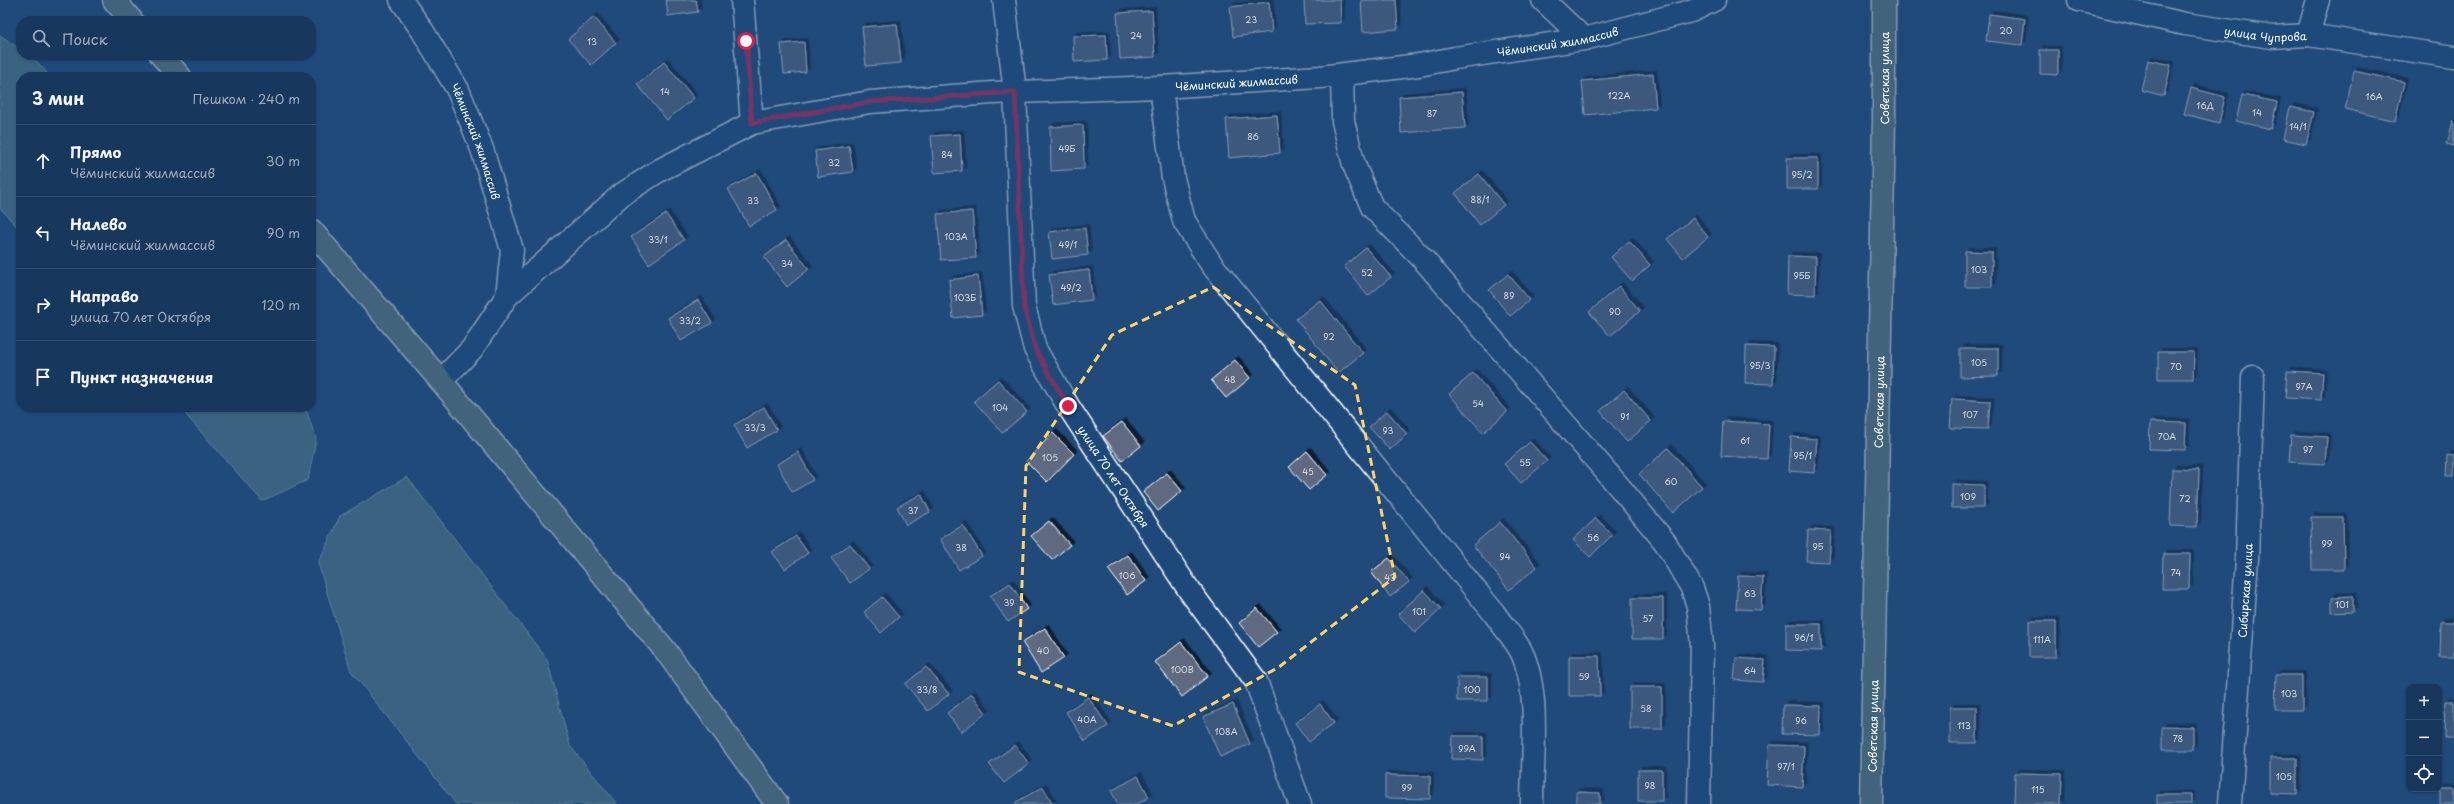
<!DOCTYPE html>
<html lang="ru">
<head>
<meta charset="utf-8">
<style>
	:root { --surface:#17385c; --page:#244365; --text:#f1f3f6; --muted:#9eacbb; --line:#365272 }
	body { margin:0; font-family:"Playpen Sans",sans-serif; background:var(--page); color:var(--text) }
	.controls { position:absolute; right:12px; bottom:12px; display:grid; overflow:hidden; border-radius:8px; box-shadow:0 1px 3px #0004 }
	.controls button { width:36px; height:36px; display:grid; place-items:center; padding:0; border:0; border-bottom:1px solid var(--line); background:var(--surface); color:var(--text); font:20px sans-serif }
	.stop { position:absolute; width:12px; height:12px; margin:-9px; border:3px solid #e11d48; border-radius:50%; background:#fff }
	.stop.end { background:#e11d48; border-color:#fff; box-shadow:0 1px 4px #0008 }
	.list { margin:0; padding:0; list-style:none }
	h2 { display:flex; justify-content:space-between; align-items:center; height:52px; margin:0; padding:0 16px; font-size:17px }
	h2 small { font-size:13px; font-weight:400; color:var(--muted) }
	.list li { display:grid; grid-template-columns:26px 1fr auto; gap:12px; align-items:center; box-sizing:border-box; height:72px; padding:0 16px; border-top:1px solid var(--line) }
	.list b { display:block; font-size:15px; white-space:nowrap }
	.list p { margin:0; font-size:13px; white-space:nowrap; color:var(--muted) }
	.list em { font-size:13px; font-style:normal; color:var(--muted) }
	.icon { flex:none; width:22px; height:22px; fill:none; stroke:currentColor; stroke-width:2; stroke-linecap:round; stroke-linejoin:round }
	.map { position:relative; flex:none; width:2454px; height:804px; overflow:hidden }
	.search { position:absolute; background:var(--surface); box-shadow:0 1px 3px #0004; left:16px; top:16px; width:300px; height:44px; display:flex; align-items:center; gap:10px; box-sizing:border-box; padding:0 14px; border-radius:16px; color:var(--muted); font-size:15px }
	.panel { position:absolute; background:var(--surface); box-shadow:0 1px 3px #0004; left:16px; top:72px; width:300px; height:340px; border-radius:16px }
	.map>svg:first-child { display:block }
</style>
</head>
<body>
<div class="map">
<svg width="2454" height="804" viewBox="0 0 2454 804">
	<defs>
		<filter id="shadow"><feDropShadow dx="3.5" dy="-3.5" stdDeviation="0" flood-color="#0009"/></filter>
	</defs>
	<rect width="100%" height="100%" fill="#1f4a7a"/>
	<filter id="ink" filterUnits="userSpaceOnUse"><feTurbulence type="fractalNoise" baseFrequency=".025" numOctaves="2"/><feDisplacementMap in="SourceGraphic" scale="8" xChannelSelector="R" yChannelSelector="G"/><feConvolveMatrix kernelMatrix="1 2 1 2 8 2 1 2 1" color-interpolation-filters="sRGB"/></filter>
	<g filter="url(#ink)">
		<path fill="#5a8288" stroke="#acc0c4" d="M0,35L21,50V55C35,55 41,67 50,77H21V231L0,208Z
			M179,407H305L316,439L308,480L262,501Z
			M407,477L547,659L570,746L617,804H456L351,671L318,563L340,516Z"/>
		<path fill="#5f6a80" stroke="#fff" filter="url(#shadow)" d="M666,0H696L698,12L668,16Z
			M1304,0H1340L1341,23L1305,24Z
			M1361,0H1396L1398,29L1363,32Z
			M1269,2L1272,32L1233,37L1230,7Z
			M1152,11L1155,57L1120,59L1117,13Z
			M1989,14L2025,19L2022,45L1986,41Z
			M594,17L616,43L591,65L568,39Z
			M897,24L901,63L866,66L862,27Z
			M1106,35L1107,60L1074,62L1073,36Z
			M804,42L806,72L784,74L781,44Z
			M2040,50H2058V75L2040,74Z
			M2148,60L2171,65L2164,96L2141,90Z
			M664,62L694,98L667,120L637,84Z
			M2354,71L2404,82L2395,121L2345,109Z
			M1653,74L1656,108L1585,115L1582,81Z
			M2191,88L2225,97L2219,123L2184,114Z
			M1462,92L1465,128L1401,133L1399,97Z
			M2242,95L2277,102L2271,129L2236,121Z
			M2290,107L2314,112L2306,144L2283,139Z
			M1277,115L1280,153L1229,158L1226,119Z
			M2453,121H2454V146L2447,144Z
			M1083,125L1084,169L1051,171L1050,127Z
			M960,134L962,171L934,173L931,136Z
			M849,146L853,172L818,177L815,151Z
			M1787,158H1818V189H1787Z
			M757,173L777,210L749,226L728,189Z
			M1479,174L1504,205L1480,225L1455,193Z
			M972,211L976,258L941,260L937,214Z
			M666,214L684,240L649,264L631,237Z
			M1693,218L1708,237L1683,258L1667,239Z
			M1085,228L1088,255L1052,259L1049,232Z
			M786,240L809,269L787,287L764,257Z
			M1629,241L1650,265L1632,281L1611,257Z
			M1366,248L1391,277L1368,296L1344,266Z
			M1965,251L1992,252V287H1965Z
			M1788,256L1816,257L1815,295L1787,294Z
			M1089,270L1092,300L1053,305L1049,275Z
			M1508,274L1530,300L1510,316L1489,290Z
			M978,276L982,315L953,318L949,280Z
			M1619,286L1640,311L1610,336L1589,312Z
			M698,300L712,323L681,341L668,318Z
			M1320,300L1363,353L1338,373L1296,319Z
			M1746,346L1774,347L1773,384L1745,383Z
			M1960,348H1998V376L1960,377Z
			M2158,352H2194L2193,379H2158Z
			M1235,360L1250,378L1226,398L1211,380Z
			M2287,371L2323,373L2321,400L2285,398Z
			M1473,373L1507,412L1483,433L1449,394Z
			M998,380L1027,412L1002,433L974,401Z
			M1624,390L1651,421L1627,442L1600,411Z
			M1952,399L1990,401L1988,429L1950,428Z
			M764,407L777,430L747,448L734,425Z
			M1387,411L1407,434L1390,450L1369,427Z
			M1723,421L1769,424L1767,459L1721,456Z
			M1122,422L1141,446L1122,461L1103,436Z
			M2150,422L2186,423L2185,450L2149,449Z
			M1053,433L1074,454L1047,482L1026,461Z
			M2291,435L2327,437L2325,464L2289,462Z
			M1791,437L1817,439L1814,473L1789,471Z
			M1530,442L1547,461L1521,483L1504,464Z
			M1668,448L1702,487L1673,513L1639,474Z
			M1307,451L1327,475L1309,490L1289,467Z
			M798,452L813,480L792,492L777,464Z
			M2447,455L2454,456V476H2446Z
			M2172,469L2199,470L2197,527L2170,526Z
			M1167,473L1182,491L1158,511L1143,492Z
			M1952,484L1984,485V508H1952Z
			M921,494L930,512L906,525L897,507Z
			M2311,517H2343L2344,570H2312Z
			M1596,518L1612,535L1590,557L1573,540Z
			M1049,521L1070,545L1052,560L1031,536Z
			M1500,522L1537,567L1509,590L1473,545Z
			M963,525L982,556L959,570L940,539Z
			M1808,530L1831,531L1829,562L1806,561Z
			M796,536L808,553L785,569L772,552Z
			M850,544L869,569L850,583L831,558Z
			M2163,554H2190L2189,589H2162Z
			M1128,555L1146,581L1127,595L1108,569Z
			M1389,558L1409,582L1390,597L1371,572Z
			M1738,576L1763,577L1761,610L1736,609Z
			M1010,583L1027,609L1008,622L990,596Z
			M1424,590L1441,609L1415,633L1398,614Z
			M2353,596V612L2332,613V597Z
			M882,597L899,617L881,633L864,612Z
			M1632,598H1663V639H1632Z
			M1257,608L1277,632L1258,647L1239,623Z
			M2029,621H2056V657H2029Z
			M2441,622H2454V658H2440Z
			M1786,624H1821V651L1786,650Z
			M1045,628L1064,658L1041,673L1022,642Z
			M1181,642L1208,676L1182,697L1155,662Z
			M1569,656H1599L1600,696H1569Z
			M1736,658L1765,660L1763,682L1734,680Z
			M926,667L949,694L928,711L905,684Z
			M2276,675H2302V710H2275Z
			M1457,677H1488V701H1457Z
			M1630,687H1662V729H1630Z
			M972,694L986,713L961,732L947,713Z
			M1088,697L1108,726L1085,741L1066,712Z
			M2445,702H2454V738H2444Z
			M1233,704L1250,744L1220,757L1203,717Z
			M1320,704L1334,723L1309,742L1295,723Z
			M1783,705L1821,706L1820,735L1782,734Z
			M1950,707H1977V743H1950Z
			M2162,726L2193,727V750H2162Z
			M1452,736H1483V760L1451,759Z
			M1015,745L1029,764L1004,783L989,764Z
			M1769,745L1804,746L1802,787L1767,785Z
			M2270,758H2297V794L2270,793Z
			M1638,770H1662V801H1638Z
			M2015,773L2062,774L2061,804H2014Z
			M1385,775L1430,776V799L1385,798Z
			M1138,776L1149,797L1137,804H1118L1111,791Z
			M1043,787L1053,804H1016V802Z
			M2440,788H2454V804H2440Z
			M1576,792L1600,793V804H1576Z
			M2157,795H2191V804H2157Z"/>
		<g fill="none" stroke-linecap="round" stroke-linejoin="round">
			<defs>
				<g id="minor">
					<path id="s1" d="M401,0L422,30L458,90L482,149L512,250L507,296"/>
					<path d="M742,0L752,123"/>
					<path id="s2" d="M1004,0L1015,92L1024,306L1035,349L1068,406L1189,590L1256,681L1300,804"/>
					<path d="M1543,0L1584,39"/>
					<path id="s3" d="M2079,0L2185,24L2272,37L2308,35L2454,57"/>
					<path d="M2308,35L2318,0"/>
					<path d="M1342,75L1343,121L1354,165L1372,207L1423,259L1622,490L1665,542L1692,588L1698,606L1702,645L1699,804"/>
					<path d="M1161,87L1173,178L1184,221L1212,265L1494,613C1502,625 1514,638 1521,651C1541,692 1532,759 1532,804"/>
					<path id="s4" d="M441,381L472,349L507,296L621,195L660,170L752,123L870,102L993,93L1161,87L1320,77L1419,65L1455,58L1584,39L1691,11L1714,0"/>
					<path id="s5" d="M2230,804L2247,559L2253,377"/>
				</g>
				<g id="major">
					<path d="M114,0L132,21"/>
					<path d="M161,55L180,77"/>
					<path d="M311,230L441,381L665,650L777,804"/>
					<path id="s6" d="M1871,804L1884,120V0"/>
				</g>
			</defs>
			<use href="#minor" stroke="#fff" stroke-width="25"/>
			<use href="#major" stroke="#fff" stroke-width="25"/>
			<use href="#minor" stroke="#1f4a7a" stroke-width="22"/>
			<use href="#major" stroke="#6a807d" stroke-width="22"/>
		</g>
	</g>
	<g fill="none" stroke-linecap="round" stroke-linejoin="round" filter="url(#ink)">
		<path stroke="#e11d48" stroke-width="5" d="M746,41L752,123L870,102L1015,92L1024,306L1035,349L1068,406"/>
	</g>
	<path d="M0 0H2454V804H0ZM1213,287L1355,385L1395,577L1279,667L1173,726L1019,672L1026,466L1112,335Z" fill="#1f4a7a" fill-opacity=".55" fill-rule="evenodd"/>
	<path fill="none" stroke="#ffd166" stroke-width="3" stroke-dasharray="8 5" stroke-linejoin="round" d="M1213,287L1355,385L1395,577L1279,667L1173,726L1019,672L1026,466L1112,335Z"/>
	<g text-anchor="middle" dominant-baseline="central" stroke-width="4" stroke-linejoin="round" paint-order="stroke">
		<g font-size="9" fill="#d7dadf">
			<text x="1251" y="19">23</text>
			<text x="2006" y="30">20</text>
			<text x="1136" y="35">24</text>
			<text x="592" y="41">13</text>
			<text x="665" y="91">14</text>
			<text x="1619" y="95">122А</text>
			<text x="2374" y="96">16А</text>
			<text x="2205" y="105">16Д</text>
			<text x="2257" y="112">14</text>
			<text x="1432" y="113">87</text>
			<text x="2298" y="126">14/1</text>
			<text x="1253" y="136">86</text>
			<text x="1067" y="148">49Б</text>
			<text x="947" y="154">84</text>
			<text x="834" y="162">32</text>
			<text x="1802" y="174">95/2</text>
			<text x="1480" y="199">88/1</text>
			<text x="753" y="200">33</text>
			<text x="956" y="236">103А</text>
			<text x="658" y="239">33/1</text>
			<text x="1068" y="244">49/1</text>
			<text x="787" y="263">34</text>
			<text x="1979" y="269">103</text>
			<text x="1367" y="272">52</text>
			<text x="1802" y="275">95Б</text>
			<text x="1071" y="287">49/2</text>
			<text x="1509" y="295">89</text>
			<text x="965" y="297">103Б</text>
			<text x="1615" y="311">90</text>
			<text x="690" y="320">33/2</text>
			<text x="1329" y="336">92</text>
			<text x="1979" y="362">105</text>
			<text x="1760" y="365">95/3</text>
			<text x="2176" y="366">70</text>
			<text x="1230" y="379">48</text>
			<text x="2304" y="386">97А</text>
			<text x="1478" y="403">54</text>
			<text x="1000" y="407">104</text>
			<text x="1970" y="414">107</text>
			<text x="1625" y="416">91</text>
			<text x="755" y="427">33/3</text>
			<text x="1388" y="430">93</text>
			<text x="2167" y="436">70А</text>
			<text x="1745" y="440">61</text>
			<text x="2308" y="449">97</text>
			<text x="1803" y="455">95/1</text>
			<text x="1050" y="457">105</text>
			<text x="1525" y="462">55</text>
			<text x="1308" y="471">45</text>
			<text x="1671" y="481">60</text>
			<text x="1968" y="496">109</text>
			<text x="2185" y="498">72</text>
			<text x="913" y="510">37</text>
			<text x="1593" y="537">56</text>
			<text x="2327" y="543">99</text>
			<text x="1818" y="546">95</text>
			<text x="961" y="547">38</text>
			<text x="1505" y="556">94</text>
			<text x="2176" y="572">74</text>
			<text x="1127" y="575">106</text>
			<text x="1390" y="577">43</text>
			<text x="1750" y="593">63</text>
			<text x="1009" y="602">39</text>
			<text x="2342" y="604">101</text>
			<text x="1419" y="611">101</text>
			<text x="1648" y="618">57</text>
			<text x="1804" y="637">96/1</text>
			<text x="2042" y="639">111А</text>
			<text x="1043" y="650">40</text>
			<text x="1182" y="669">100В</text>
			<text x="1750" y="670">64</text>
			<text x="1584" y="676">59</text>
			<text x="927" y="689">33/8</text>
			<text x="1472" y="689">100</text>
			<text x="2289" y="693">103</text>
			<text x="1646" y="708">58</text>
			<text x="1087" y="719">40А</text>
			<text x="1801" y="720">96</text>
			<text x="1964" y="725">113</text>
			<text x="1226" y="731">108А</text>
			<text x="2178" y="738">78</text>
			<text x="1467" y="748">99А</text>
			<text x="1786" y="766">97/1</text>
			<text x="2284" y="776">105</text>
			<text x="1650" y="785">98</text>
			<text x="1407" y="787">99</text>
			<text x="2038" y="789">115</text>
		</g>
		<g font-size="11" fill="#fff" stroke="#1f4a7a">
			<text stroke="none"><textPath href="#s3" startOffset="190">улица Чупрова</textPath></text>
			<text stroke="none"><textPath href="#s4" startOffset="1221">Чёминский жилмассив</textPath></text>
			<text stroke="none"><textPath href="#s6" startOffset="726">Советская улица</textPath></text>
			<text stroke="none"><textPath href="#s4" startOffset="897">Чёминский жилмассив</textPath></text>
			<text stroke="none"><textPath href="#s1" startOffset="161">Чёминский жилмассив</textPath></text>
			<text stroke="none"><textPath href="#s6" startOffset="402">Советская улица</textPath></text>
			<text stroke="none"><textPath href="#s2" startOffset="501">улица 70 лет Октября</textPath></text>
			<text stroke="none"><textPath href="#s5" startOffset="214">Сибирская улица</textPath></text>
			<text stroke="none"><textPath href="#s6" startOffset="78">Советская улица</textPath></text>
		</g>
	</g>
</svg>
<div class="controls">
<button>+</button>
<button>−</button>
<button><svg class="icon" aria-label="locate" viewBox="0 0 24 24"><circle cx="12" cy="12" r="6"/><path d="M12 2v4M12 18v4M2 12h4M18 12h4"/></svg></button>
</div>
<div class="stop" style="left:746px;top:41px"></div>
<div class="stop end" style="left:1068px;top:406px"></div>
<div class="search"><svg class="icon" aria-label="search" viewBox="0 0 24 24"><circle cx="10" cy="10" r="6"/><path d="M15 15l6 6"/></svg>Поиск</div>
<section class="panel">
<h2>3 мин<small>Пешком · 240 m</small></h2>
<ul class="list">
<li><svg class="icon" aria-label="ahead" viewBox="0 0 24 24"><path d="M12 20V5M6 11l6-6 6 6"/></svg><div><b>Прямо</b><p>Чёминский жилмассив</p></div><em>30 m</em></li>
<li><svg class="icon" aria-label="left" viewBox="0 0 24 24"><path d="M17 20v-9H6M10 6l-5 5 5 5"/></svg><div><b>Налево</b><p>Чёминский жилмассив</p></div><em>90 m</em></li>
<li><svg class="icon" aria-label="right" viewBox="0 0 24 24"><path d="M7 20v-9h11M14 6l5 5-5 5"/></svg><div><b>Направо</b><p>улица 70 лет Октября</p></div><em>120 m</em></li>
<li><svg class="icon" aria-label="arrive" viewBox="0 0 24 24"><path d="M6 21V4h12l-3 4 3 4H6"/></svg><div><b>Пункт назначения</b></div></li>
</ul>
</section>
</div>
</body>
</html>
